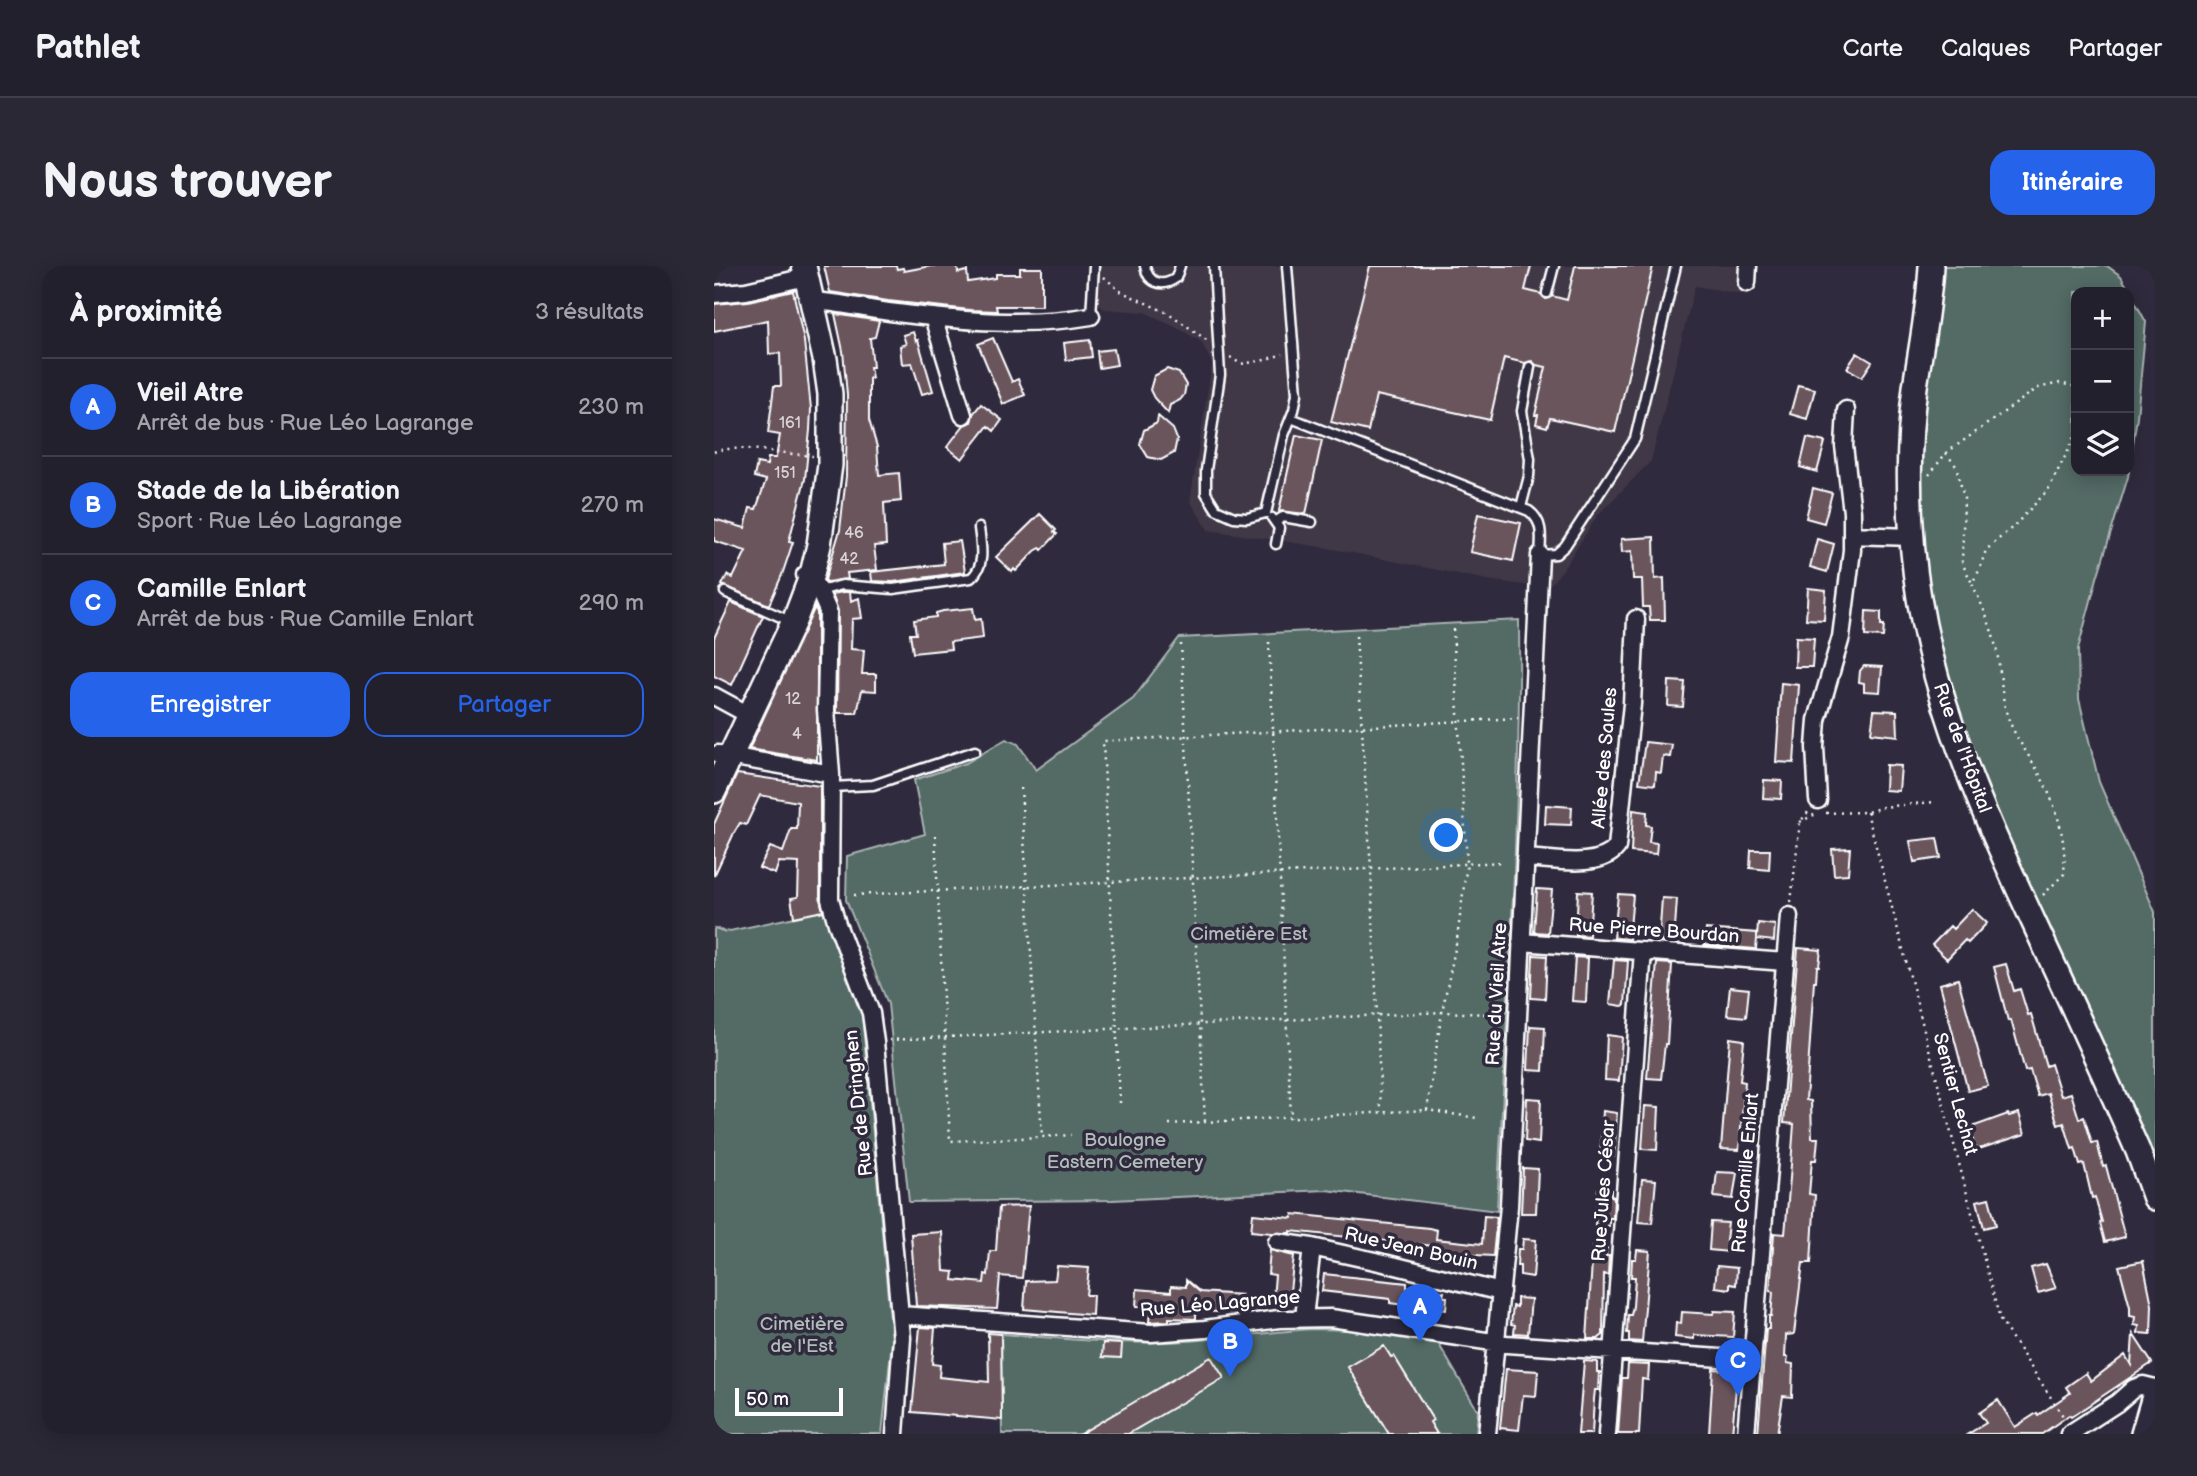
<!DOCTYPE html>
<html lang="fr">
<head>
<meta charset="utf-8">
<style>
	:root { --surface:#23202e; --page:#2b2836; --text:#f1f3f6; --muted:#a3a3aa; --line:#403e4a; --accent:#2563eb }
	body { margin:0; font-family:"Balsamiq Sans",sans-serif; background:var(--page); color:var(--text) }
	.controls { position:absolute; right:21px; top:21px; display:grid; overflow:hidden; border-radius:14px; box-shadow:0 4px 18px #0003 }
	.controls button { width:63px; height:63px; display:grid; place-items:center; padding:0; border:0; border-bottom:2px solid var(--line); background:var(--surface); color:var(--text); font:35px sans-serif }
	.scale { position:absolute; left:21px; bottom:18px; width:108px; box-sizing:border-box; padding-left:7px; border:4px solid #fff; border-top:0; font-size:19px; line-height:24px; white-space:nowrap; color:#fff; -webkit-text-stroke:5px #2f2a3d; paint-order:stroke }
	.you { position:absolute; left:733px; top:570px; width:24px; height:24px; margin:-18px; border:5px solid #fff; border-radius:50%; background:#1a73e8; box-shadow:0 0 0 10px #1a73e833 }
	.badge { display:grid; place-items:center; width:46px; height:46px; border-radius:50%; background:var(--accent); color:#fff; font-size:23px; font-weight:700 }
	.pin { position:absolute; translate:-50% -58px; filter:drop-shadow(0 2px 4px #0008) }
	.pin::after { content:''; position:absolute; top:37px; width:24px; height:21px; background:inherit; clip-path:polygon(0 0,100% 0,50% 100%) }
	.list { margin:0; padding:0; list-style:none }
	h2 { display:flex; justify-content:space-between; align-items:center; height:91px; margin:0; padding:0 28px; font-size:30px }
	h2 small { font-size:23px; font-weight:400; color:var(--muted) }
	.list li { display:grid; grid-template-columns:46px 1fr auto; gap:21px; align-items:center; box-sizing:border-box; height:98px; padding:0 28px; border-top:2px solid var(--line) }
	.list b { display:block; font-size:26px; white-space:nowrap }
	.list p { margin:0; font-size:23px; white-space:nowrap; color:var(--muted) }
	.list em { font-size:23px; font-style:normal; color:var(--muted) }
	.actions { display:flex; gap:14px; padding:21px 28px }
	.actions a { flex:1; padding:16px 0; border:2px solid var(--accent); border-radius:21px; text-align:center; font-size:24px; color:var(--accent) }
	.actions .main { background:var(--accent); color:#fff }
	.icon { flex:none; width:38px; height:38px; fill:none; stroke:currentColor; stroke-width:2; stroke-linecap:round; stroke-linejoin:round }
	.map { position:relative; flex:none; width:1441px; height:1168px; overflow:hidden; border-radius:21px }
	header { display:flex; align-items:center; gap:42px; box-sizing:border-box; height:98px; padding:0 35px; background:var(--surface); border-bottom:2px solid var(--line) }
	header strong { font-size:33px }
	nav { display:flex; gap:38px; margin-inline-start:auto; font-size:24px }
	.intro { display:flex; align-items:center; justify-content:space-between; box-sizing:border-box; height:168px; padding:0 42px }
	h1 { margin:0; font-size:49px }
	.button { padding:18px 32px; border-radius:21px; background:var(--accent); color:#fff; font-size:24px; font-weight:700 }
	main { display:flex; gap:42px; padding:0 42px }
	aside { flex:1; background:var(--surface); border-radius:21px; box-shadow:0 4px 18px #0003 }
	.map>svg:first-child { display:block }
</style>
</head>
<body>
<header>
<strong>Pathlet</strong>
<nav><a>Carte</a><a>Calques</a><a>Partager</a></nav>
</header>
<div class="intro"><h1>Nous trouver</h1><a class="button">Itinéraire</a></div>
<main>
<aside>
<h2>À proximité<small>3 résultats</small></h2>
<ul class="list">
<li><span class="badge">A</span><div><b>Vieil Atre</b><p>Arrêt de bus · Rue Léo Lagrange</p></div><em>230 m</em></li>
<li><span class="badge">B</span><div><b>Stade de la Libération</b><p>Sport · Rue Léo Lagrange</p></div><em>270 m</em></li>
<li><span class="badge">C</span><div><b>Camille Enlart</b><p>Arrêt de bus · Rue Camille Enlart</p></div><em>290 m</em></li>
</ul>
<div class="actions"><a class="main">Enregistrer</a><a>Partager</a></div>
</aside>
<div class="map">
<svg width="1441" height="1168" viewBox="0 0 1441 1168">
	<rect width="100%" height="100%" fill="#2f2a3d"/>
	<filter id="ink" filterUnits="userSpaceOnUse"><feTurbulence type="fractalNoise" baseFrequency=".0143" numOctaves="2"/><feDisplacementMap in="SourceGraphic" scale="14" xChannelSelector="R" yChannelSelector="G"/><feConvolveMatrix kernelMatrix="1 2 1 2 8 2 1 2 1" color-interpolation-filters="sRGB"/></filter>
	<g filter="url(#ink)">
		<path fill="#413746" d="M373,0H1040L1034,29L981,20L937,195L884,249L848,305L833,322L779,315L614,282L494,264L476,235L498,97L487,76L461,60L430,46L390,43L371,25Z"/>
		<path fill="#536a65" stroke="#a9b4b2" stroke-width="2" fill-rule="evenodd" d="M1224,0H1393L1407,10L1432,56L1423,151L1414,211L1383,312L1364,383L1365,433L1385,516L1441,646V908L1306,608L1251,472L1219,361L1209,292L1203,207ZM1362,26H1415V205H1362Z
			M805,354C807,551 792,749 783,945L612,924L398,934L195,936L174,738L132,634L133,590L211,568L200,514L252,497L292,473L304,478L322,504L419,433L465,372Z
			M109,645L148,748L178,1075L168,1168H0V664L1,662L11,666Z
			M602,1063L648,1064L724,1077L764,1145L762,1168H288L287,1068C342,1072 398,1078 453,1076C503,1075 552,1065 602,1063Z"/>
		<path fill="#6b545b" stroke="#fff" stroke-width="2" d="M110,0H182L183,3L189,2L190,5L217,0H243L244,7L253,5L254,16L282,12V8H306V2H328V40H282L283,45L256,44L174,35L116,26Z
			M656,0H817L811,24L827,28L832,33L838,30L853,34L861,0H939L901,166L836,152L833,161L822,158L824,149H821L832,101L822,99L818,95L811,97L790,92L776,154L662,129L654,165L617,156Z
			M79,25L90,75L97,143L96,164L91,213L75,275L79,276L68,309L55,339L8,319L13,309L19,312L32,285L0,275V253L31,262L36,242L42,243L52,214L40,211L43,197L53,199L54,192H62L66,169L54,167L60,120H67L66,87L55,88L54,54L0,65V38L34,35Z
			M121,48L165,55L161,71L156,72L159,101H156L158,112H155V154L163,181L165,209L185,207L187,235L170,237L172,279L160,280L163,304L133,307L134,313L113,316L111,314L126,264L132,210L133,129L129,85Z
			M199,66L202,75L204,74L219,125L208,128L198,97L188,98L186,80L192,78L189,69Z
			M279,72L298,116L304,113L311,129L289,138L264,78Z
			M376,74L378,91L352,94L350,77Z
			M400,83L403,99L385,102L383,85Z
			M1143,87L1158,96L1148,111L1133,102Z
			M453,103L465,107L472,119L470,129L466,134L456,139L454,147L440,132L436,124L440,110Z
			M1084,119L1101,123L1093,153L1076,148Z
			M267,138L288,154L280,165L274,160L248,193L233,181L250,159L257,156L259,148Z
			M444,150L459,163L463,173L460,187L447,194L434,191L426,178L430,164L443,157Z
			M582,169L608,174L592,248L565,245Z
			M1093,172L1111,176L1103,206L1086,201Z
			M1099,222L1118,227L1110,257L1092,252Z
			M326,248L342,264L340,266L343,268L328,284L326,282L321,285L302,305L300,303L298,306L282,291Z
			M764,248L807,257L799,295L756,286Z
			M940,271L941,313L950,312L951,354H936L935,341H929L928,313H919L918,285L908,286L907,273Z
			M1103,273L1120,278L1113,306L1096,301Z
			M246,275L251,306L179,316L158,315L157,306L230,298L228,277Z
			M1094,322L1112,324L1110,354L1092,353Z
			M129,326H136L137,335L145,332L148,352L138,353L137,383L150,384L148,408H162V425L148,424L143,447H123L124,345L118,328Z
			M17,336L49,350L18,419L0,410V372Z
			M101,341L103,347V494L35,483Z
			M259,342L261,354L267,353L269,372L236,376L237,383L199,387L196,368H202L200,354L222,351V347L229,345Z
			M1152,345L1167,346V359H1170L1169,371L1151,370Z
			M1082,371L1100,372L1098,401H1081Z
			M1150,400L1168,401L1166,426L1150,425V417L1145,416L1146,405Z
			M955,415L971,416L969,441L954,440Z
			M1067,417L1085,419L1080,497L1062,496Z
			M1160,444L1183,445L1184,470L1157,467Z
			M931,476L958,479L956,491L949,490L947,507L942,506L941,519L925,517Z
			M1172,499L1187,500L1185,525L1171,524Z
			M23,508L106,520V633L109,645L80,651L77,632L84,631L85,597L65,596L61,608L45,602L56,581L69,586L77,563H83L84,536L46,529L32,559L26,557L20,567L0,610V558Z
			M1050,514L1068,515L1067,533L1049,532Z
			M832,539L858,541L857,559L831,558Z
			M919,544L933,546L932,559L937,560L935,576L943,577L942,588L917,586Z
			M1223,572L1227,592L1200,596L1196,575Z
			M1136,582L1134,608L1120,609L1118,583Z
			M1037,584H1056L1055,604L1036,602Z
			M823,623L838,624L834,667L820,666Z
			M864,625L878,626L875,670L862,669Z
			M904,628L919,629L915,673L900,672Z
			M948,632L963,633L960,676L945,675Z
			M1258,643L1273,657L1254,677L1251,674L1233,693L1218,679L1236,660L1239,663Z
			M1044,657L1061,659L1060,675L1043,673L1042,683L990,679L992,663L1043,667V672Z
			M1084,682L1107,684L1105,700H1103L1102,715H1100L1092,834L1097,835L1098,872H1104L1102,894H1098L1095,928L1101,929L1097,997H1089L1080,1068L1072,1069L1071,1091H1074L1073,1097L1079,1098L1078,1131L1069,1130L1063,1168H1044L1052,1063H1055V1050H1057L1059,1026L1056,1025L1060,967L1071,968L1076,912L1080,858L1070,857Z
			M819,689L833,690L831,733L817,732Z
			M861,691L874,692L872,736L858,735Z
			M900,694L914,695L911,739L908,740L896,738Z
			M943,697L958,698L953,778H951L947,813L933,812Z
			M1292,698L1300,725L1306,723L1314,749L1317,748L1332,800L1337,798L1347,830L1357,827L1365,853L1370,851L1378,877L1383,876L1389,901L1392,900L1411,971L1391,976L1386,957L1388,956L1381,931L1378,932L1370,898L1366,899L1361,882L1358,883L1350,857L1344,859L1334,827L1324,830L1316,804L1311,805L1297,754L1294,755L1280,701Z
			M1244,713L1274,820L1254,825L1226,718Z
			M1016,721L1035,723L1032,751L1013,749Z
			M816,760L831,761L829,805L814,804Z
			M893,769L908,771L905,815L891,814Z
			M1016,772L1030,774L1026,815L1031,816L1025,884L1007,883Z
			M813,832L827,833L825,877L811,875Z
			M931,840L945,841L943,884L928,883Z
			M889,845L903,847L900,891L886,890Z
			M1305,847L1311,868L1262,884L1255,862L1294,848L1295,850Z
			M809,902L824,903L822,947H807Z
			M1003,906L1023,907L1019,933L1000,931Z
			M928,913L942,914L938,957L924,956Z
			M884,923L897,924V930L900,931L899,952H895V960L881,959Z
			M1275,932L1282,959L1270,962L1263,935Z
			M315,940L308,1012L286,1010L283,1043L202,1040L197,968L228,966L230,1005L240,1006L239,1014L270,1017L271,1008L274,1009L276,985H282L285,941Z
			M539,948L578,952L579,948L715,962L723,964L722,973L768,978L770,950L783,951L779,990L761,989V995L718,991L719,980L577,965V967H558L537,965Z
			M997,956L1014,957L1012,975H1015V986L995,984Z
			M809,973L822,974L819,1011L806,1009V1000H803L804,983H808Z
			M879,981L893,982L892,990H895L894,1009L890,1008L889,1069L884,1073H873Z
			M556,984L580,990L575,1034L559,1033L561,1009L554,1008Z
			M923,984L936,985L928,1076L915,1075V1067H913L914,1049H917L919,1040L921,1011H917L918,993H922Z
			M1429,995L1438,1039L1437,1068L1424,1067L1425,1060L1420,1059L1421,1051L1416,1050V1041L1405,1000Z
			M1332,998L1342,1022L1324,1027L1317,1002Z
			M343,1000L375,1002L372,1029H379L378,1049L310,1043L312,1015L341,1014Z
			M1003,1000L1023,1002L1022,1019L1016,1018V1023L1001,1021Z
			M610,1008L693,1017V1022L730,1026L729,1031H733L732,1044L676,1037V1033L608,1025Z
			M472,1014L486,1026L528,1029L527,1047L482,1045V1053L455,1052V1055L435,1056L436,1041H422L423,1023L457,1026V1020L472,1021Z
			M803,1032L817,1033L814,1068L800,1067L801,1059L797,1058L799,1040L803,1041Z
			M1000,1045L1021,1046L1019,1071L980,1069V1073L961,1071L962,1057L967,1058L968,1046L999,1048Z
			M206,1061L221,1062L218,1098L226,1099L225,1111L275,1116L274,1067L287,1068L288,1154L198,1146Z
			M1419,1068L1438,1097L1357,1151L1355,1149L1328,1168H1254L1272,1157L1265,1147L1284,1134L1301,1161L1323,1147L1324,1149L1356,1127L1352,1121L1372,1107L1377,1115L1411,1089L1417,1099Z
			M389,1077L408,1078L407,1092L388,1091Z
			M670,1080L677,1091L680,1090L719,1154L716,1156L723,1168H675L634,1101Z
			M497,1091L510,1112L414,1168H366Z
			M870,1095L883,1096V1106H885L884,1124H881L880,1133L878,1168H864Z
			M914,1098L935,1099L934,1114L928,1113L925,1168H904L908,1112H913Z
			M792,1103L824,1105L822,1130L809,1129L805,1164L786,1162Z
			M999,1103L1020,1105L1023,1109L1018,1168H995Z"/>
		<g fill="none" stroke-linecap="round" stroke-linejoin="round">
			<defs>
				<path id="lane" d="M431,0C434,17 448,22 462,12L466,0
					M500,0L506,109L492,204V227L502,243L520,251L533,252L552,247
					M833,27L840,0
					M377,50L380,0
					M577,152L815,245C830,256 827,272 826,289L842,288L851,280L921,173L962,0
					M807,241L815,210L816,193L808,145L816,101
					M552,247L570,169L580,144L583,128L573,0
					M558,252L565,262L562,278
					M561,256L569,251L598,256
					M106,325L128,319L179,323L257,312C272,300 267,279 265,262
					M11,326L69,352
					M117,521L159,519L261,485"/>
				<path id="street" d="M1033,17L1034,0
					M0,28L32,25L92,11
					M97,35C126,36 154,44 183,47C246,55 314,61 377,50
					M219,51L249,149
					M1138,269L1198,271
					M91,309L104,322L114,345L112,444L117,508L116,633L123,658L157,747L161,776L188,1072L181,1168
					M0,430L35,449
					M4,488L117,508
					M1104,534L1101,481L1103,454L1127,371L1138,284V246L1130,180L1132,144
					M811,592C838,593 885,604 903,581L918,438L922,353
					M807,676L1071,696
					M563,976L598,981
					M186,1049L437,1067L491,1063L565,1053L617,1052L792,1078L1038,1094
					M590,1052L598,981L670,997L787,1026
					M773,1168L795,940L826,289
					M893,1168L929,685
					M1032,1168L1075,650
					M1355,1168L1403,1137L1420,1122L1429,1119L1441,1122"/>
				<path id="secondary" d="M1217,0C1215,41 1207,80 1201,121C1195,166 1194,212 1197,258C1204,403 1261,530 1321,659C1356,734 1391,810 1424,885L1441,932
					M0,525L81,353L98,308L105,279L116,199V128L111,93L90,0
					M1429,1168L1441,1127"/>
			</defs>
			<use href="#lane" stroke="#fff" stroke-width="13"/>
			<use href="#street" stroke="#fff" stroke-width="21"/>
			<use href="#secondary" stroke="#fff" stroke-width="28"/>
			<path stroke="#fff" stroke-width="2.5" stroke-dasharray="2 5" stroke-linecap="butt" d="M390,11L406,25L456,48L494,75
				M516,91L527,98L547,95L569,88
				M0,186C20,177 75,189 99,190
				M1232,187L1242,200L1250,232L1248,297L1258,317
				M1215,209L1232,187L1324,122L1346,117L1362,121
				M739,363L753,597L743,673L728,746L713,844L763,852
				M642,370L657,603L667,846
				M555,376L577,852
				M467,378L491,856
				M307,522L328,871L357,869
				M1153,546L1286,1054L1351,1153
				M1112,547L1153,546L1169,541L1220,536
				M1086,556L1102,548
				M221,569L236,875L328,871
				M140,629L789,596
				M1329,629L1350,608C1353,570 1341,535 1322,502C1311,483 1298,467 1292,445C1287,427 1287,406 1283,387C1279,363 1268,339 1258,317L1265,305L1272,284L1301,259L1334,224L1362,169
				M1077,636L1086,556L1095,545
				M175,774L728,746L774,748
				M406,837L389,475L804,452
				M455,858L713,844"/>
			<use href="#lane" stroke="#2f2a3d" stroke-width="8"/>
			<use href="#street" stroke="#2f2a3d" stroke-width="16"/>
			<use href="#secondary" stroke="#2f2a3d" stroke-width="23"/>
		</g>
	</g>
	<g text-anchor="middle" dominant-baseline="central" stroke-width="7" stroke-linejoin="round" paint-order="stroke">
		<g font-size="16" fill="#dad4d6">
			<text x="76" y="157">161</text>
			<text x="71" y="207">151</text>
			<text x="140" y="267">46</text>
			<text x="135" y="293">42</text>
			<text x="79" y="433">12</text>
			<text x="83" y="468">4</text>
		</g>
		<g font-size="19" fill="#fff" stroke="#2f2a3d">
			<text transform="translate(1248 482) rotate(70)">Rue de l'Hôpital</text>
			<text transform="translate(891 492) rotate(-85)">Allée des Saules</text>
			<text transform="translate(940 665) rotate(4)">Rue Pierre Bourdan</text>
			<text transform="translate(783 728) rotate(-87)">Rue du Vieil Atre</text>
			<text transform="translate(1241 828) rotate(75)">Sentier Lechat</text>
			<text transform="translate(145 837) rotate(-96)">Rue de Dringhen</text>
			<text transform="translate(1032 907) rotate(-85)">Rue Camille Enlart</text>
			<text transform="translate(890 925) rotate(-86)">Rue Jules César</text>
			<text transform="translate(697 983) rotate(13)">Rue Jean Bouin</text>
			<text transform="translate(506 1038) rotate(-5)">Rue Léo Lagrange</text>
		</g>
		<g font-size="19" fill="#b2bcba" stroke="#2f2a3d">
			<text x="535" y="668">Cimetière Est</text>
			<text x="411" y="874">Boulogne<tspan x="411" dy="22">Eastern Cemetery</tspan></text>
			<text x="88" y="1058">Cimetière<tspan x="88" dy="22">de l'Est</tspan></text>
		</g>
	</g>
</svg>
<div class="controls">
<button>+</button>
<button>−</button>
<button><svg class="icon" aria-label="layers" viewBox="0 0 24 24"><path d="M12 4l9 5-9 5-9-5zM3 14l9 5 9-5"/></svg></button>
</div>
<div class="scale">50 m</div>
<div class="you"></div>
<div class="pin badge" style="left:706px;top:1076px">A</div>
<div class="pin badge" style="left:516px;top:1111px">B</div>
<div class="pin badge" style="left:1024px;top:1130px">C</div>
</div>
</main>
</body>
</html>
